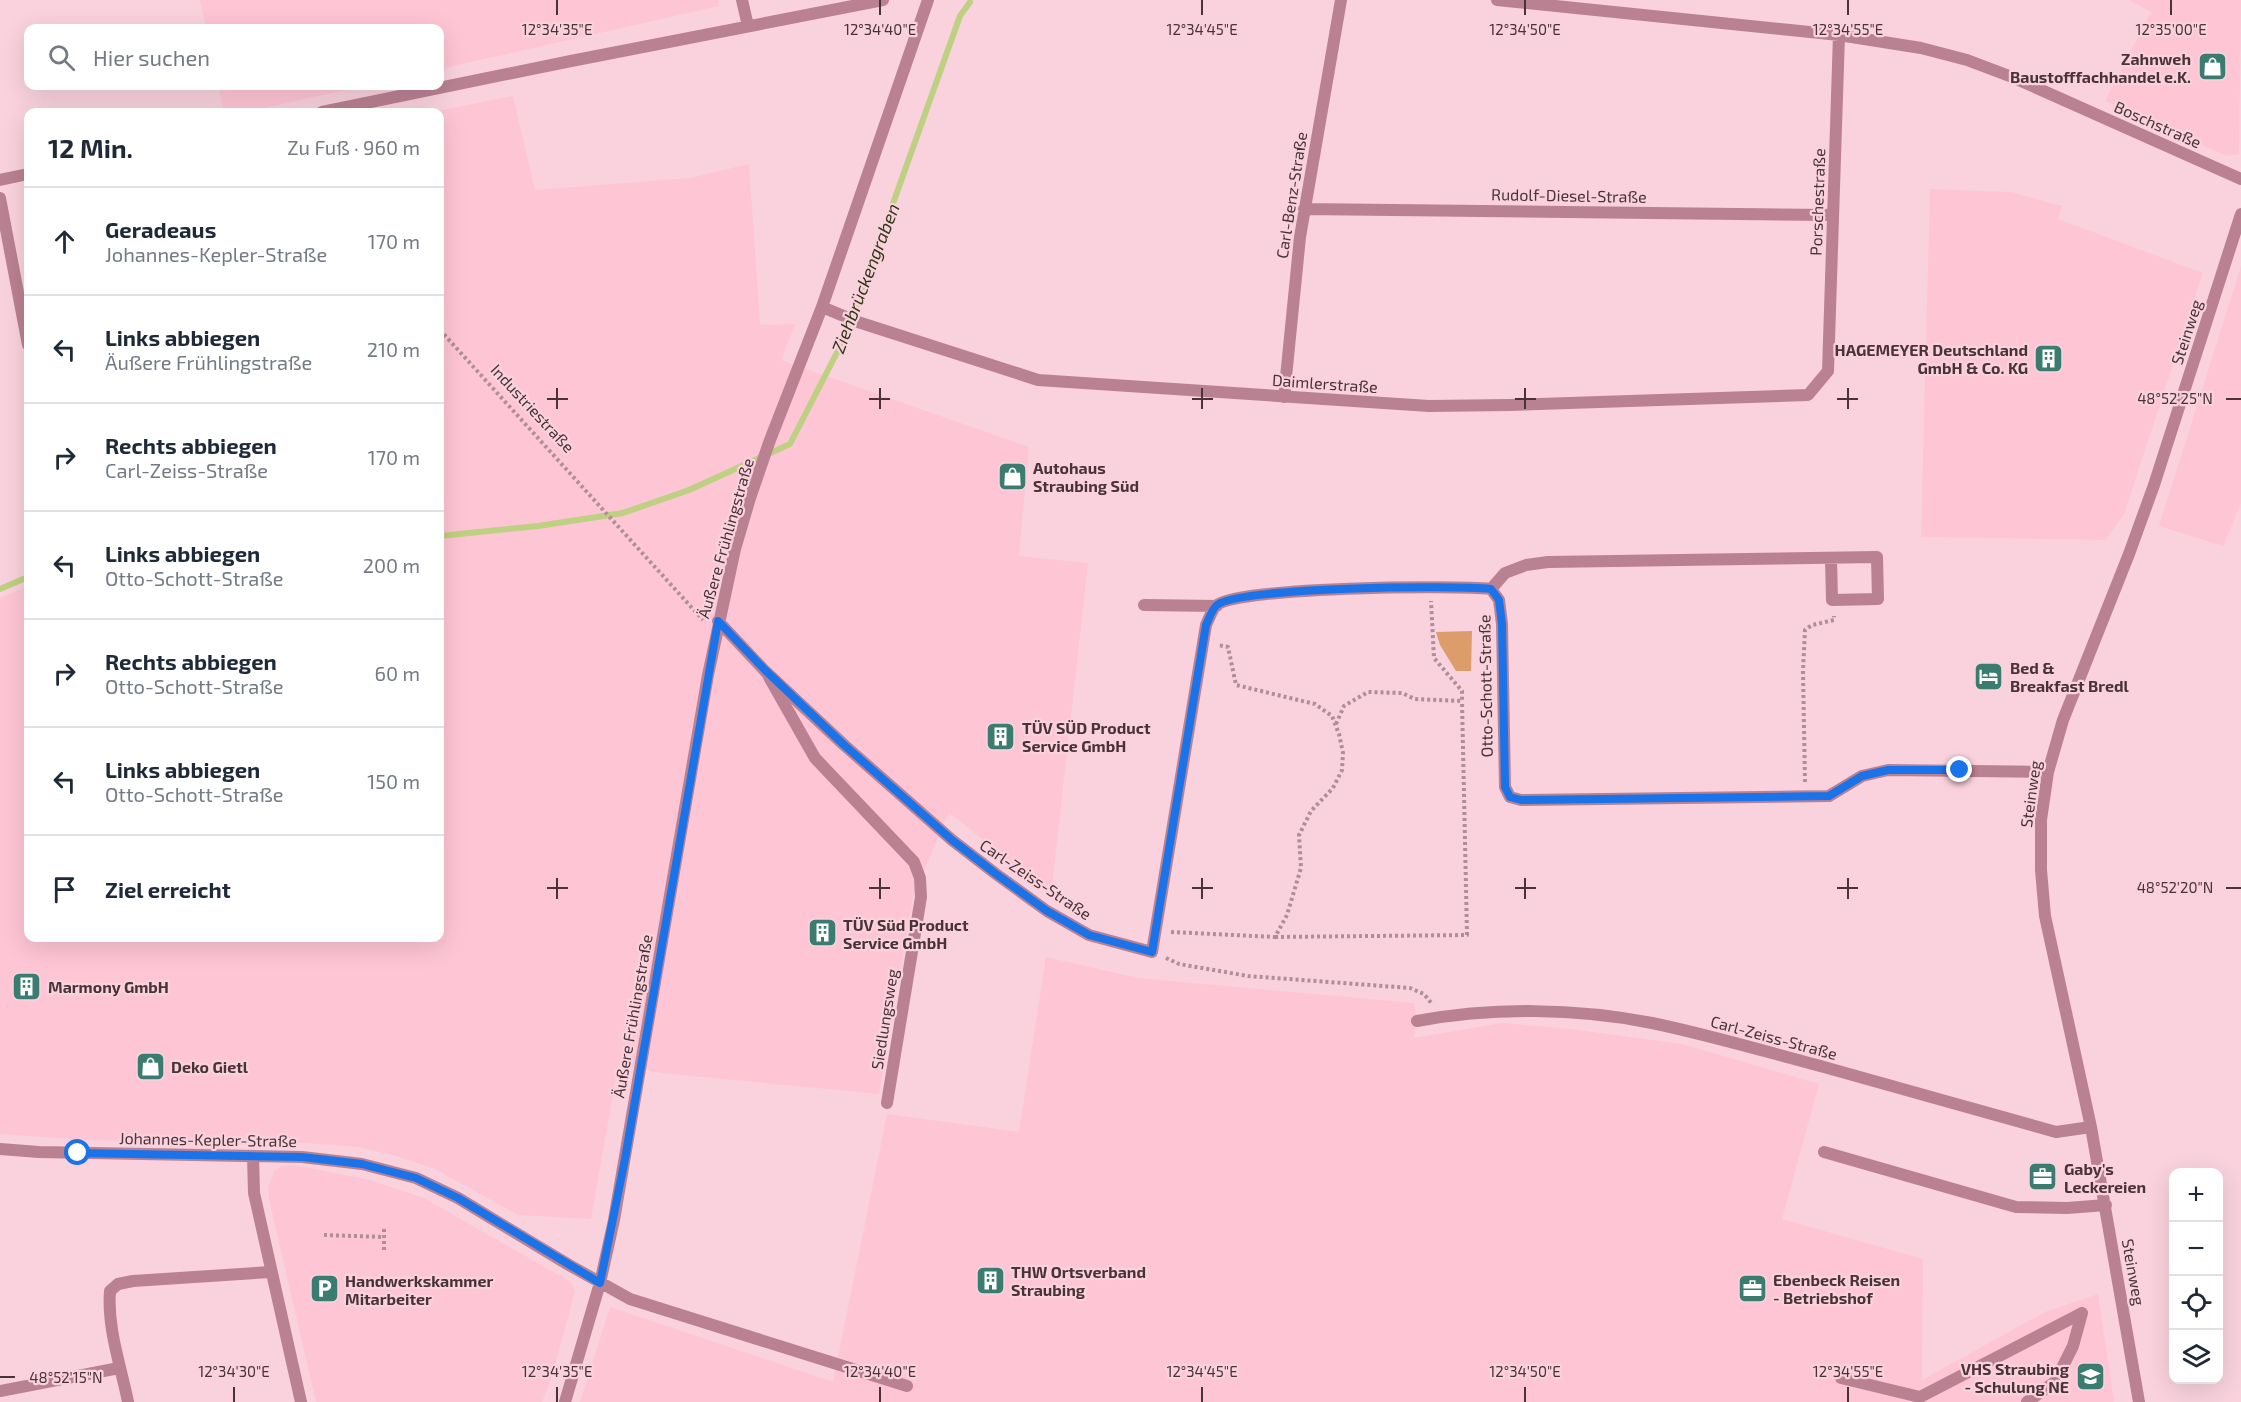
<!DOCTYPE html>
<html lang="de">
<head>
<meta charset="utf-8">
<style>
	:root { --surface:#fff; --page:#f6f6f7; --text:#1f2937; --muted:#747a83; --line:#e0e1e3 }
	body { margin:0; font-family:"Exo 2",sans-serif; background:var(--page); color:var(--text) }
	.controls { position:absolute; right:18px; bottom:18px; display:grid; overflow:hidden; border-radius:12px; box-shadow:0 6px 24px #0002 }
	.controls button { width:54px; height:54px; display:grid; place-items:center; padding:0; border:0; border-bottom:2px solid var(--line); background:var(--surface); color:var(--text); font:30px sans-serif }
	.stop { position:absolute; width:18px; height:18px; margin:-14px; border:4px solid #1a73e8; border-radius:50%; background:#fff }
	.stop.end { background:#1a73e8; border-color:#fff; box-shadow:0 2px 6px #0008 }
	.list { margin:0; padding:0; list-style:none }
	h2 { display:flex; justify-content:space-between; align-items:center; height:78px; margin:0; padding:0 24px; font-size:26px }
	h2 small { font-size:20px; font-weight:400; color:var(--muted) }
	.list li { display:grid; grid-template-columns:39px 1fr auto; gap:18px; align-items:center; box-sizing:border-box; height:108px; padding:0 24px; border-top:2px solid var(--line) }
	.list b { display:block; font-size:22px; white-space:nowrap }
	.list p { margin:0; font-size:20px; white-space:nowrap; color:var(--muted) }
	.list em { font-size:20px; font-style:normal; color:var(--muted) }
	.icon { flex:none; width:33px; height:33px; fill:none; stroke:currentColor; stroke-width:2; stroke-linecap:round; stroke-linejoin:round }
	.map { position:relative; flex:none; width:2241px; height:1402px; overflow:hidden }
	.search { position:absolute; background:var(--surface); box-shadow:0 6px 24px #0002; left:24px; top:24px; width:420px; height:66px; display:flex; align-items:center; gap:15px; box-sizing:border-box; padding:0 21px; border-radius:12px; color:var(--muted); font-size:22px }
	.panel { position:absolute; background:var(--surface); box-shadow:0 6px 24px #0002; left:24px; top:108px; width:420px; height:834px; border-radius:12px }
	.map>svg:first-child { display:block }
</style>
</head>
<body>
<div class="map">
<svg width="2241" height="1402" viewBox="0 0 2241 1402">
	<rect width="100%" height="100%" fill="#f9d2dd"/>
	<path fill="#fec5d5" d="M200,0H718L719,6L440,69V28H206Z
		M2129,0H2241L2239,154L2226,156L2105,101L2151,12Z
		M218,86H365L245,112H224Z
		M513,96L535,190L690,178L749,164L760,325L795,324L781,360L1029,447L1019,556L1088,563L1051,895L949,812L913,896L879,1094L662,1073L618,1065L591,1219L518,1215L435,1169L393,1155L358,1147L307,1143L85,1140L0,1134V598L28,586V938H440V112H433Z
		M1930,189L2010,192L2062,206L2058,219L2203,273L2124,514L2106,540L1921,537Z
		M2241,266V503L2223,546L2159,526Z
		M1046,957L1138,978L1414,1003L1417,1021L1414,1038L1502,1023L1571,1029L1682,1044L1819,1084L1782,1219L1923,1259L1922,1380L2045,1312L2098,1294L2114,1402H580L610,1307L833,1382L887,1114L1019,1132Z
		M295,1165L370,1180L424,1198L571,1282L575,1291L552,1376L542,1402H316L269,1199L268,1188L274,1171L282,1166Z"/>
	<path fill="#dd9d6a" d="M1472,631L1471,671H1456L1440,645L1436,632Z"/>
	<g fill="none" stroke-linecap="round" stroke-linejoin="round">
		<path stroke="#bed081" stroke-width="6" d="M440,536L538,526L623,513L689,490L790,444L846,335L960,16L970,2
			M0,589L28,577"/>
		<path stroke="#af8e97" stroke-width="4" stroke-dasharray="3 3" stroke-linecap="butt" d="M440,330L703,620
			M1336,724L1344,706L1368,692L1402,693L1415,699L1462,701V691L1434,658L1431,601
			M1805,782L1803,671L1805,630L1812,625L1834,620V616
			M1171,932L1275,937L1287,915L1301,868L1299,835L1311,811L1333,788L1342,770L1343,753L1339,734L1332,716L1315,704L1236,685L1228,647L1218,645
			M1275,937L1467,935L1462,701
			M1166,958L1179,964L1248,976L1410,988L1424,994L1432,1004
			M324,1235L384,1237
			M384,1250V1229"/>
		<path stroke="#ba8192" stroke-width="12" d="M769,677L815,758L914,862L920,878L921,897L887,1103
			M1824,1152L2016,1207L2067,1208L2106,1205
			M1841,1378L1920,1397L2082,1313
			M0,1391L119,1368
			M128,1402C121,1366 107,1329 110,1291L118,1284L133,1281L271,1272
			M2027,1402L2055,1382L2073,1346L2082,1313"/>
		<path stroke="#ba8192" stroke-width="12" d="M742,0L748,26
			M1497,0L1839,35L1921,48L1967,60L2012,77L2241,179
			M322,112L571,61L883,0
			M0,180L28,174
			M0,198L28,345
			M1304,209L1833,215
			M822,307L858,322L1038,380L1429,406L1509,405L1808,395L1828,371L1839,35
			M1284,397L1300,237L1341,0
			M1491,589L1505,573L1526,565L1548,562L1877,557L1878,599L1832,600L1831,559
			M1144,605L1217,606
			M718,621L765,671L843,744L952,840L996,874L1047,911L1089,935L1152,952L1206,625C1209,619 1212,609 1217,605C1240,587 1454,585 1491,589L1499,600L1502,624L1505,787L1510,797L1521,800L1829,796L1862,776L1888,770L2048,772
			M1417,1021C1494,1007 1576,1008 1652,1023C1710,1035 1767,1052 1824,1067C1901,1089 1979,1110 2056,1132L2091,1127
			M0,1149L39,1152L302,1157L362,1164L416,1178L458,1198L569,1265L630,1299L907,1386
			M253,1156L254,1193L301,1402
			M565,1402L600,1283L614,1220L708,675L735,549L750,498L770,440L822,307L928,0
			M2139,1402L2091,1127L2045,916L2041,870V820L2048,772L2063,720L2129,554L2154,485L2241,214"/>
	</g>
	<g fill="none" stroke-linecap="round" stroke-linejoin="round">
		<path stroke="#1a73e8" stroke-width="8" d="M78,1153L302,1157L362,1164L416,1178L458,1198L600,1283L625,1159L718,621L765,670L843,744L952,840L996,874L1047,911L1089,935L1152,952L1206,625C1209,619 1212,609 1217,605C1240,587 1453,585 1491,589L1499,600L1502,624L1505,787L1510,797L1521,800L1829,796L1862,776L1888,770H1960"/>
	</g>
	<path fill="none" stroke="#4a3239" stroke-width="2" d="M557,0V15M880,0V15M1202,0V15M1525,0V15M1848,0V15M2171,0V15M557,388V409M880,388V409M1202,388V409M1525,388V409M1848,388V409M547,399H568M869,399H890M1192,399H1213M1515,399H1536M1837,399H1858M2226,399H2241M557,878V899M880,878V899M1202,878V899M1525,878V899M1848,878V899M547,888H568M869,888H890M1192,888H1213M1515,888H1536M1837,888H1858M2226,888H2241M0,1377H15M234,1387V1402M557,1387V1402M880,1387V1402M1202,1387V1402M1525,1387V1402M1848,1387V1402"/>
	<defs>
		<symbol id="shop-square" viewBox="-11 -11 22 22"><rect x="-9" y="-9" width="18" height="18" rx="4" fill="#3a7d70" stroke="#f9d2dd"/><path d="M-5-2.5h2.3a2.7 3.5 0 0 1 5.4 0H5L5.5 6h-11ZM-1.5-2.5h3a1.5 2.3 0 0 0-3 0Z" fill="#fff"/></symbol>
		<symbol id="building-square" viewBox="-11 -11 22 22"><rect x="-9" y="-9" width="18" height="18" rx="4" fill="#3a7d70" stroke="#f9d2dd"/><path d="M-4-6H4V6H1V3H-1V6H-4ZM-2.5-4.3h1.7v1.8h-1.7ZM.8-4.3h1.7v1.8H.8ZM-2.5-1h1.7V.8h-1.7ZM.8-1h1.7V.8H.8Z" fill="#fff"/></symbol>
		<symbol id="hotel-square" viewBox="-11 -11 22 22"><rect x="-9" y="-9" width="18" height="18" rx="4" fill="#3a7d70" stroke="#f9d2dd"/><path d="M-6-4.5h1.5V1H6V5H4.5V3h-9V5H-6ZM-4 0a1.8 1.8 0 1 1 3.6 0ZM.5 0V-2.5h3Q6-2.5 6 0Z" fill="#fff"/></symbol>
		<symbol id="office-square" viewBox="-11 -11 22 22"><rect x="-9" y="-9" width="18" height="18" rx="4" fill="#3a7d70" stroke="#f9d2dd"/><path d="M-6-3h4V-5.5h4V-3h4V5H-6ZM-1-4.5V-3h2v-1.5ZM-6 0V1H6V0Z" fill="#fff"/></symbol>
		<symbol id="parking-square" viewBox="-11 -11 22 22"><rect x="-9" y="-9" width="18" height="18" rx="4" fill="#3a7d70" stroke="#f9d2dd"/><path d="M-3.5-5.5H1a3.5 3.5 0 0 1 0 7H-1V5.5H-3.5ZM-1-3.4V-.6H.8a1.4 1.4 0 0 0 0-2.8Z" fill="#fff"/></symbol>
		<symbol id="university-square" viewBox="-11 -11 22 22"><rect x="-9" y="-9" width="18" height="18" rx="4" fill="#3a7d70" stroke="#f9d2dd"/><path d="M0-5L7-2L0 1L-7-2ZM-4 1L0 2.5L4 1V4Q0 6-4 4Z" fill="#fff"/></symbol>
	</defs>
	<g fill-rule="evenodd">
		<use href="#shop-square" x="2196" y="50" width="33" height="33"/>
		<use href="#building-square" x="2032" y="342" width="33" height="33"/>
		<use href="#shop-square" x="996" y="460" width="33" height="33"/>
		<use href="#hotel-square" x="1972" y="660" width="33" height="33"/>
		<use href="#building-square" x="984" y="720" width="33" height="33"/>
		<use href="#building-square" x="806" y="916" width="33" height="33"/>
		<use href="#building-square" x="10" y="970" width="33" height="33"/>
		<use href="#shop-square" x="134" y="1050" width="33" height="33"/>
		<use href="#office-square" x="2026" y="1160" width="33" height="33"/>
		<use href="#building-square" x="974" y="1264" width="33" height="33"/>
		<use href="#office-square" x="1736" y="1272" width="33" height="33"/>
		<use href="#parking-square" x="308" y="1272" width="33" height="33"/>
		<use href="#university-square" x="2074" y="1360" width="33" height="33"/>
	</g>
	<g text-anchor="middle" dominant-baseline="central" stroke-width="4.5" stroke-linejoin="round" paint-order="stroke">
		<g font-size="16" font-weight="bold" fill="#4a3239" stroke="#f9d2dd" text-anchor="start">
			<text x="2191" y="58" text-anchor="end">Zahnweh<tspan x="2191" dy="18">Baustofffachhandel e.K.</tspan></text>
			<text x="2028" y="349" text-anchor="end">HAGEMEYER Deutschland<tspan x="2028" dy="18">GmbH &amp; Co. KG</tspan></text>
			<text x="1033" y="467">Autohaus<tspan x="1033" dy="18">Straubing Süd</tspan></text>
			<text x="2010" y="667">Bed &amp;<tspan x="2010" dy="18">Breakfast Bredl</tspan></text>
			<text x="1022" y="727">TÜV SÜD Product<tspan x="1022" dy="18">Service GmbH</tspan></text>
			<text x="843" y="924">TÜV Süd Product<tspan x="843" dy="18">Service GmbH</tspan></text>
			<text x="48" y="986">Marmony GmbH</text>
			<text x="171" y="1066">Deko Gietl</text>
			<text x="2064" y="1168">Gaby's<tspan x="2064" dy="18">Leckereien</tspan></text>
			<text x="1011" y="1271">THW Ortsverband<tspan x="1011" dy="18">Straubing</tspan></text>
			<text x="1773" y="1279">Ebenbeck Reisen<tspan x="1773" dy="18">- Betriebshof</tspan></text>
			<text x="345" y="1280">Handwerkskammer<tspan x="345" dy="18">Mitarbeiter</tspan></text>
			<text x="2069" y="1368" text-anchor="end">VHS Straubing<tspan x="2069" dy="18">- Schulung NE</tspan></text>
		</g>
		<g font-size="16" fill="#4a3239" stroke="#f9d2dd">
			<text transform="translate(2158 124) rotate(24)">Boschstraße</text>
			<text transform="translate(1291 195) rotate(-81)">Carl-Benz-Straße</text>
			<text transform="translate(1569 195) rotate(1)">Rudolf-Diesel-Straße</text>
			<text transform="translate(1817 202) rotate(-88)">Porschestraße</text>
			<text transform="translate(2186 332) rotate(-72)">Steinweg</text>
			<text transform="translate(1325 383) rotate(4)">Daimlerstraße</text>
			<text transform="translate(533 408) rotate(47)">Industriestraße</text>
			<text transform="translate(725 538) rotate(-74)">Äußere Frühlingstraße</text>
			<text transform="translate(1485 686) rotate(-91)">Otto-Schott-Straße</text>
			<text transform="translate(2030 794) rotate(-82)">Steinweg</text>
			<text transform="translate(1036 879) rotate(34)">Carl-Zeiss-Straße</text>
			<text transform="translate(632 1016) rotate(-80)">Äußere Frühlingstraße</text>
			<text transform="translate(884 1019) rotate(-81)">Siedlungsweg</text>
			<text transform="translate(1774 1037) rotate(15)">Carl-Zeiss-Straße</text>
			<text transform="translate(208 1139) rotate(1)">Johannes-Kepler-Straße</text>
			<text transform="translate(2134 1272) rotate(80)">Steinweg</text>
		</g>
		<g font-size="18" font-style="italic" fill="#313816" stroke="#f9d2dd">
			<text transform="translate(865 278) rotate(-69)">Ziehbrückengraben</text>
		</g>
	</g>
	<g font-size="15" text-anchor="middle" fill="#4a3239" stroke="#f9d2dd" stroke-width="4.5" stroke-linejoin="round" paint-order="stroke">
		<text x="557" y="35">12°34'35"E</text>
		<text x="880" y="35">12°34'40"E</text>
		<text x="1202" y="35">12°34'45"E</text>
		<text x="1525" y="35">12°34'50"E</text>
		<text x="1848" y="35">12°34'55"E</text>
		<text x="2171" y="35">12°35'00"E</text>
		<text x="2175" y="404">48°52'25"N</text>
		<text x="2175" y="893">48°52'20"N</text>
		<text x="234" y="1377">12°34'30"E</text>
		<text x="557" y="1377">12°34'35"E</text>
		<text x="880" y="1377">12°34'40"E</text>
		<text x="1202" y="1377">12°34'45"E</text>
		<text x="1525" y="1377">12°34'50"E</text>
		<text x="1848" y="1377">12°34'55"E</text>
		<text x="66" y="1383">48°52'15"N</text>
	</g>
</svg>
<div class="controls">
<button>+</button>
<button>−</button>
<button><svg class="icon" aria-label="locate" viewBox="0 0 24 24"><circle cx="12" cy="12" r="6"/><path d="M12 2v4M12 18v4M2 12h4M18 12h4"/></svg></button>
<button><svg class="icon" aria-label="layers" viewBox="0 0 24 24"><path d="M12 4l9 5-9 5-9-5zM3 14l9 5 9-5"/></svg></button>
</div>
<div class="stop" style="left:78px;top:1153px"></div>
<div class="stop end" style="left:1960px;top:770px"></div>
<div class="search"><svg class="icon" aria-label="search" viewBox="0 0 24 24"><circle cx="10" cy="10" r="6"/><path d="M15 15l6 6"/></svg>Hier suchen</div>
<section class="panel">
<h2>12 Min.<small>Zu Fuß · 960 m</small></h2>
<ul class="list">
<li><svg class="icon" aria-label="ahead" viewBox="0 0 24 24"><path d="M12 20V5M6 11l6-6 6 6"/></svg><div><b>Geradeaus</b><p>Johannes-Kepler-Straße</p></div><em>170 m</em></li>
<li><svg class="icon" aria-label="left" viewBox="0 0 24 24"><path d="M17 20v-9H6M10 6l-5 5 5 5"/></svg><div><b>Links abbiegen</b><p>Äußere Frühlingstraße</p></div><em>210 m</em></li>
<li><svg class="icon" aria-label="right" viewBox="0 0 24 24"><path d="M7 20v-9h11M14 6l5 5-5 5"/></svg><div><b>Rechts abbiegen</b><p>Carl-Zeiss-Straße</p></div><em>170 m</em></li>
<li><svg class="icon" aria-label="left" viewBox="0 0 24 24"><path d="M17 20v-9H6M10 6l-5 5 5 5"/></svg><div><b>Links abbiegen</b><p>Otto-Schott-Straße</p></div><em>200 m</em></li>
<li><svg class="icon" aria-label="right" viewBox="0 0 24 24"><path d="M7 20v-9h11M14 6l5 5-5 5"/></svg><div><b>Rechts abbiegen</b><p>Otto-Schott-Straße</p></div><em>60 m</em></li>
<li><svg class="icon" aria-label="left" viewBox="0 0 24 24"><path d="M17 20v-9H6M10 6l-5 5 5 5"/></svg><div><b>Links abbiegen</b><p>Otto-Schott-Straße</p></div><em>150 m</em></li>
<li><svg class="icon" aria-label="arrive" viewBox="0 0 24 24"><path d="M6 21V4h12l-3 4 3 4H6"/></svg><div><b>Ziel erreicht</b></div></li>
</ul>
</section>
</div>
</body>
</html>
